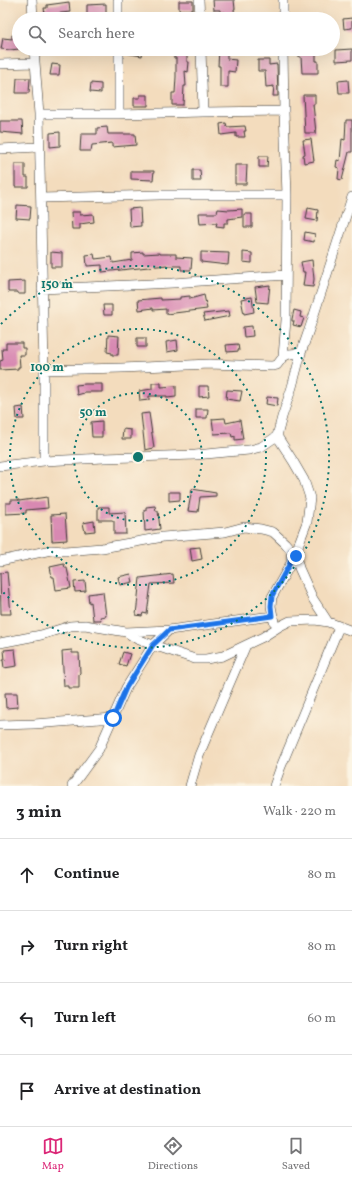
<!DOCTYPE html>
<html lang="en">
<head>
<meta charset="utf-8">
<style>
	:root { --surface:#fff; --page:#f2f2f2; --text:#202124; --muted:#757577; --line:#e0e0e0; --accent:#db2777 }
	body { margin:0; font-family:Vollkorn,serif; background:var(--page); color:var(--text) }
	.stop { position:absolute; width:12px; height:12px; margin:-9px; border:3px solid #1a73e8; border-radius:50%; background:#fff }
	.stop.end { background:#1a73e8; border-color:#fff; box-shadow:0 1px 4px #0008 }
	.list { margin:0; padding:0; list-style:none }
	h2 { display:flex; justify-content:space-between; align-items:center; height:52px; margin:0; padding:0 16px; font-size:17px }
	h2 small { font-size:13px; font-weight:400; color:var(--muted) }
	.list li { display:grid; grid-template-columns:26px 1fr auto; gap:12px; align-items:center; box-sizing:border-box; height:72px; padding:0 16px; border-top:1px solid var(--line) }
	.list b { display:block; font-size:15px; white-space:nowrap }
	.list em { font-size:13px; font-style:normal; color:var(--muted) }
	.icon { flex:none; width:22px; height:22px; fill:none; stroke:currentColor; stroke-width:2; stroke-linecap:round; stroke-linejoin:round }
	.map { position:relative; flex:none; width:352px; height:786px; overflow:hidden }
	.search { position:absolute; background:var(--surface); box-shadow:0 4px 16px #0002; left:12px; right:12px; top:12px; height:44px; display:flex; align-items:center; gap:10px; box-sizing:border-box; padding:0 14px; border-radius:22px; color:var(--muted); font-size:15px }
	.sheet { height:340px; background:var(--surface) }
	nav { display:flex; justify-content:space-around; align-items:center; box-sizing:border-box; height:56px; border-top:1px solid var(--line); background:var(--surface); font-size:11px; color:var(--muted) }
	nav a { display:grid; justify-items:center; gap:2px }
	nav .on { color:var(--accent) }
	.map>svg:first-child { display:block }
</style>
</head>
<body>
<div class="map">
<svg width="352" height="786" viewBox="0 0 352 786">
	<rect width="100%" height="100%" fill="#fcf5e5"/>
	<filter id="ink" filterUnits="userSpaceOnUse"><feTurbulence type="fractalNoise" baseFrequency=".025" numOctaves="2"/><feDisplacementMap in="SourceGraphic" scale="8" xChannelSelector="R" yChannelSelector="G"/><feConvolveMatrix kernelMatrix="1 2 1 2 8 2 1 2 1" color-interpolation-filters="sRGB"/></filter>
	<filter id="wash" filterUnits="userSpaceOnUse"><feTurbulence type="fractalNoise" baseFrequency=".012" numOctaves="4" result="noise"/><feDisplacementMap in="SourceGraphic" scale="16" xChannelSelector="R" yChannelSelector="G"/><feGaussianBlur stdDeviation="0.9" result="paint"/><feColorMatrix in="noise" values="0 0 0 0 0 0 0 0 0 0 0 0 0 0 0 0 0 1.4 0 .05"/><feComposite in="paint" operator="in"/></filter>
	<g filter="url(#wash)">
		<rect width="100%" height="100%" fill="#f3dcbd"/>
		<g id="blocks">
			<path fill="#d889b2" d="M213,0H234L235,9H234L235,19H225V12L220,13V10H214Z
				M179,1H193V10H179Z
				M69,2L70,12L45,15L44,8H47V5Z
				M106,4V16L87,17V5Z
				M352,18V28L344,29L343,19Z
				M12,35H19V49L10,50L1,49L3,38L12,39Z
				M125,49H143L142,56L125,53Z
				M173,49H183V51H187V62H189L188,72L185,71L186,86H184L183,105H172V93H175L176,77V58H174Z
				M219,49H227V59L236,60L235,72L228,71V87H220V66H218Z
				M299,49H316V61H318V73H302L301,57H299Z
				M352,49V60L336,61V50Z
				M258,60H269V65L277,64L278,96H273L274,86L266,87L265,71H258Z
				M52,64L60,65L59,75H50Z
				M17,78H30L29,93H16Z
				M348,80L349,93H339L338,81Z
				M91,83L101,84V93L90,92Z
				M140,95H148V106H134V98H140Z
				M303,95H315V104H313L316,133H305Z
				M346,120H352V152H349L342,180L338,179L339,168L336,167L337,160L340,161L342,139L345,140Z
				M0,121H22L23,134L0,132Z
				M226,123L227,127L245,126L246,131H244L245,137H236V133L221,135L220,124Z
				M107,127L108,134H135L136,145L112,147V143L92,145L91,151H80L81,134H97V128Z
				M60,132V146L50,147V133Z
				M311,139L314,161L304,163L303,155L305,154L303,140Z
				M259,156H268L267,167H259Z
				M15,164H25V177H28V187H15Z
				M235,165H247L246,184H235Z
				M193,170H200L201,181H193Z
				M131,171H154L153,180L131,179Z
				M17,205L31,206L30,219L16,218Z
				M140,208L141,226L130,227L129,209Z
				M308,208L318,210L317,221L306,219Z
				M218,209L229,210L242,209V217L228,219V223H224V227L216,226L217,223L200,224L199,213H217Z
				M71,212H80V215L93,214L94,222L80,224V229H72Z
				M244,214H252V227H244Z
				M305,232L315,234L314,242L304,240Z
				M51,252L62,253V267H51Z
				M143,252V254L160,253V254H176V257L192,258L191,270H181V266H167V265L102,272V265L87,266L86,255L94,254L95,259L112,257L113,263L132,260V253Z
				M201,252L229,253L228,265L201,262Z
				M243,252L252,253V263L243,262Z
				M312,260L314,279L313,287L303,286L305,272H303L301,262Z
				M25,281V294H18V292H8V282Z
				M270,285L268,303L257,302L255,287Z
				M204,295L207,309L166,314V309L153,310V308L139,310L138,300L149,299L161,298V300L180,299V297L190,296V299Z
				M252,297L254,312L244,314L241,299Z
				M103,305H112V315H104Z
				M294,310L301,312L300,317L304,318L301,327L293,325L294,321H292V319Z
				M229,311L230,316L205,321L203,314Z
				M252,326L253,336L244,337L243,327Z
				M108,335L119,336L118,355H112V353L107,352Z
				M137,338H146V347H137Z
				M177,340L178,350L167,352L166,342Z
				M6,343H22V348H25V355H19L20,367H18V369L0,370V361L3,360L2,349H6Z
				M238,344L239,351L227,352L226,345Z
				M152,383H161V387L176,386V397L167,398V396H149V400L140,401L139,391L152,389Z
				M85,384H102V392H84V393L77,395L76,385Z
				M199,386H208L209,396L199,397Z
				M227,390L242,391L240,401L226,399Z
				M267,397L278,398L277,406L266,404Z
				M23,407L24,419H17L16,408Z
				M196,409H208L207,418H196Z
				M149,413L154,448L145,450L141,414Z
				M225,418L226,423L240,420L243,439L235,440V436L232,437L231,433L214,434L212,419Z
				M102,421V437H92L91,422Z
				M123,429L131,430V439H122Z
				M192,489L216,493V496L200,497L198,512L188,511Z
				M169,492H180V500L169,501Z
				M47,497L48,508L26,510V513L6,514V503H11V500H19V501Z
				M155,506L156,511H158L160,529L145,531L144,510H146V507Z
				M98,507H109V513L125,512L126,534H114V521L112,520H98Z
				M65,514L67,540L52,541L51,515Z
				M94,521L95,531L85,532L83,523Z
				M200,547L202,559L192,561L190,548Z
				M64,564L65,568H67L71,588L56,590L54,577H52L50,567Z
				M7,572L11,614H1L0,573Z
				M131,574L133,582L120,585L118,577Z
				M173,574L174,583L151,584L147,614L143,613L142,616L136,615L140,578Z
				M85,581L86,591L75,592L74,582Z
				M103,592L106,616L100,617L101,620H93L91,602L89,603L88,594Z
				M15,649L17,666L4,668L3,660H5L4,650Z
				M72,650V653H79L80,673L79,674V688H68V686H64L62,651Z
				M123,652L130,654L126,666L119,664Z
				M5,693H17L18,707L6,708Z"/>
		</g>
	</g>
	<g filter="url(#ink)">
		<use href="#blocks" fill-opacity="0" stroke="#3c3934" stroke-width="1"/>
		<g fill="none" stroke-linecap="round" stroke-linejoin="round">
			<defs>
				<path id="minor" d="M32,0L33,19
					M118,0V19
					M199,0L200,19
					M283,0V19
					M34,49L39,114H119L203,112
					M119,49V114
					M201,49L203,112L284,111
					M283,49L284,111L287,195L286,320L283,357L289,354L301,353
					M0,64L35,63
					M39,114L44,370V461
					M0,149L39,147
					M352,197L311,324L301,353L292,387L282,417L277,436L293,461L304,480L310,498L307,522L299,543L296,556L299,568L313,599L328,622L352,631
					M41,198L160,195H287
					M42,289L173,283L286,275
					M44,370L122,368L209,364L272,366L277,365L283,357
					M0,466L44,461L104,458L195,455L249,450L261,447L277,436
					M0,561L51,550L65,551L102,548L163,537L225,532L244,527L261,529L273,532L285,543L296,556
					M274,622L271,606L272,597L291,563V550
					M126,632L169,630
					M0,643L41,635L70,626L85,625L126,632L137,639L153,645L195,659H206L223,656L246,645L263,637L280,626L290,621L315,620L328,622
					M0,725L34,724L113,718
					M72,786L99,749L126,688L153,645L169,630L272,616
					M190,786L199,755L246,645
					M274,786L280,769L339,627"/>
			</defs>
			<use href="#minor" stroke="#3c3934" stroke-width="10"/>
			<use href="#minor" stroke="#fff" stroke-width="9"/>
		</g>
	</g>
	<g fill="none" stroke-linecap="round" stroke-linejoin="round" filter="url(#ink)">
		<path stroke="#1a73e8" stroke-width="5" d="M113,718L126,688L153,645L169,630L272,616L271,606L272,596L290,563L291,550L296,556"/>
	</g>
	<g fill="none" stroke="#0f766e" stroke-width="2" stroke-dasharray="2 4">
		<circle cx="138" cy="457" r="64"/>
		<circle cx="138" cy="457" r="128"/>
		<path d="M1 324A191 191 0 1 1 1 590"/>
	</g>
	<circle cx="138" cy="457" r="6" fill="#0f766e" stroke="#fcf5e5" stroke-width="2"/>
	<g font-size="12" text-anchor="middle" font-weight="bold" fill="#0f766e" stroke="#fcf5e5" stroke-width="3" stroke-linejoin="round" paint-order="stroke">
		<text x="57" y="288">150 m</text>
		<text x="47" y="371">100 m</text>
		<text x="93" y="416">50 m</text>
	</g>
</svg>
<div class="stop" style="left:113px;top:718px"></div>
<div class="stop end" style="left:296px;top:556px"></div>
<div class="search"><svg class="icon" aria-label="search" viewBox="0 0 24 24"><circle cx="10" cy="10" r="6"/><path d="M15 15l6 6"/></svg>Search here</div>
</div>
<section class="sheet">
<h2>3 min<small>Walk · 220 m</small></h2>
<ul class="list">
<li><svg class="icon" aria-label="ahead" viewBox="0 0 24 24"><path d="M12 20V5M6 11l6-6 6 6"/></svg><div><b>Continue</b></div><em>80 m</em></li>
<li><svg class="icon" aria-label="right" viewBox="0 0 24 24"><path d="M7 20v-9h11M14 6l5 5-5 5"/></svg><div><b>Turn right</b></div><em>80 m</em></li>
<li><svg class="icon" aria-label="left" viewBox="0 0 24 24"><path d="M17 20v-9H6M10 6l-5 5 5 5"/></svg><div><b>Turn left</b></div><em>60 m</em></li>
<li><svg class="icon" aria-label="arrive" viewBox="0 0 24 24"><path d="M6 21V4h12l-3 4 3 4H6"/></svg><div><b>Arrive at destination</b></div></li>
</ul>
</section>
<nav>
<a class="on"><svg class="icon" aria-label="map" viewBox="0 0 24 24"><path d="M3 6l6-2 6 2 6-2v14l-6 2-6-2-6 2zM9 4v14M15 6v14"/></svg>Map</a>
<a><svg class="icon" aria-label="directions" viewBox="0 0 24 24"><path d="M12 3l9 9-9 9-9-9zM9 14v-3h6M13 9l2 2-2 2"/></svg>Directions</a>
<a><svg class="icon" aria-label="saved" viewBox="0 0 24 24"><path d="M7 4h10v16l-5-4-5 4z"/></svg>Saved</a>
</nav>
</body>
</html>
